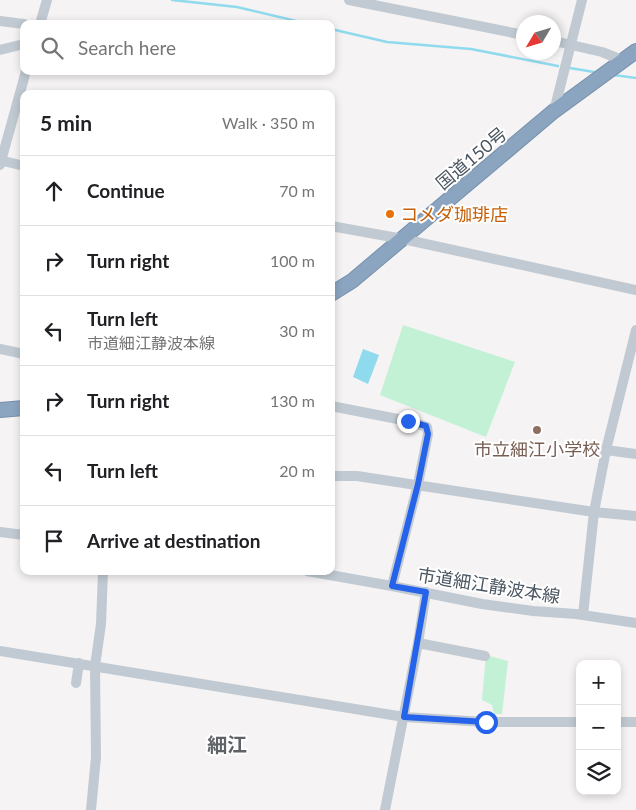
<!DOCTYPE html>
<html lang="en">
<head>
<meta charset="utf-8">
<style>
	:root { --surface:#fff; --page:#f6f6f6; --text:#202124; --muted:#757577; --line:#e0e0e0 }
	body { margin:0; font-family:Lato,"Noto Sans JP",sans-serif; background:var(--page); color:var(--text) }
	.controls { position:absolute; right:15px; bottom:15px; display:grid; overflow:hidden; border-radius:10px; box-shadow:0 2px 8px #0003 }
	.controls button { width:45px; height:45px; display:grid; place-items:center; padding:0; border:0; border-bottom:1px solid var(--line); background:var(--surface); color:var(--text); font:25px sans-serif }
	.compass { position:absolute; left:516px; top:15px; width:45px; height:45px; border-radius:50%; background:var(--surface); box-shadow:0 2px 8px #0003; rotate:232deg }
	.stop { position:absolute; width:15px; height:15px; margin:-11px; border:4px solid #2563eb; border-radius:50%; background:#fff }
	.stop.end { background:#2563eb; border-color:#fff; box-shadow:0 1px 5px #0008 }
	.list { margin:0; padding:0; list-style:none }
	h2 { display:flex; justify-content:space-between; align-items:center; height:65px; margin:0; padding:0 20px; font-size:21px }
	h2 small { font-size:16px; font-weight:400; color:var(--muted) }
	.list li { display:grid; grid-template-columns:32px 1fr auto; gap:15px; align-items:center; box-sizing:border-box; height:70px; padding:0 20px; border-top:1px solid var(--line) }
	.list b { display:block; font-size:19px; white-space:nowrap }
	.list p { margin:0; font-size:16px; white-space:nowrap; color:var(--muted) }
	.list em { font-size:16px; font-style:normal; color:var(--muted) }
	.icon { flex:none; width:28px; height:28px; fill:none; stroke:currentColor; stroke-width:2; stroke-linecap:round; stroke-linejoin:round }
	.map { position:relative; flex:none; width:636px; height:810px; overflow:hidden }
	.search { position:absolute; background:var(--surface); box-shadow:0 2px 8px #0003; left:20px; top:20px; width:315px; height:55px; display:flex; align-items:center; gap:12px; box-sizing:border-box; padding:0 18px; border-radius:10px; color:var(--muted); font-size:19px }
	.panel { position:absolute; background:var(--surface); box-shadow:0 2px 8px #0003; left:20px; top:90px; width:315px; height:485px; border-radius:10px }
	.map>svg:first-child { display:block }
</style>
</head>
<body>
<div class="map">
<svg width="636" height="810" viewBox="0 0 636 810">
	<rect width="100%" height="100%" fill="#f5f3f3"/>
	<path fill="#c3f1d5" d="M403,325L515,362L486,437L380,395Z
		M486,655L508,661L502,714H494L492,705L482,700Z"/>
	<path fill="#90daee" d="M363,349L379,355L368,384L353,377Z"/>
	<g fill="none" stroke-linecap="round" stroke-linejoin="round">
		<path stroke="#90daee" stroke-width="2.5" d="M172,0L237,7L309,24
			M331,29L387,42L471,49L558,66
			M570,68L594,72
			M614,75L636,78"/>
		<defs>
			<path id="highway" d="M331,294L352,281L554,111L636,51
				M0,410L24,408"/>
		</defs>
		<use href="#highway" stroke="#7690ad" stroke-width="16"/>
		<path stroke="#c1cad2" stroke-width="10" d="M349,0L524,35
			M0,21L24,24
			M40,24L47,0
			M554,41L602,52L622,60
			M0,50L24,44
			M554,111L582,0
			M0,160L24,166
			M0,165L26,71
			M331,226L403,239L636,290
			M0,349L24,354
			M331,406L408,421L427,427L428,434L418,484L392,586
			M606,450L636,454
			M331,476H357L594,512L636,516
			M0,532L24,535
			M307,571L392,586L482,604L533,611L576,614L636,623
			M583,615L594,512L606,450L636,330
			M418,643L485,656
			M0,651L404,717L486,722H580
			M76,683L79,663
			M617,722H636
			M91,810L96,757L95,666L101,624L103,571
			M385,810L418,643L426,592"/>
		<use href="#highway" stroke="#8ba5c1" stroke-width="14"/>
	</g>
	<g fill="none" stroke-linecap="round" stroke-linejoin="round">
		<path stroke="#2563eb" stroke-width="6" d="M408,421L426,426L428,434L418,484L392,586L426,592L404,717L486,722"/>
	</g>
	<circle fill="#e8710a" stroke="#fff" stroke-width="2" cx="390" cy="214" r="5"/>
	<circle fill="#8d6e63" stroke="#fff" stroke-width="2" cx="537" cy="430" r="5"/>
	<g text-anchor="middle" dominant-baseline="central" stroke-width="4" stroke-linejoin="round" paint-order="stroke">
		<g font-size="18" fill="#4a5661" stroke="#fff">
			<text transform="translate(471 158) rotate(-40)">国道150号</text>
			<text transform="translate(489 585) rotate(9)">市道細江静波本線</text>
		</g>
		<g font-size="18" fill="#c56008" stroke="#fff" text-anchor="start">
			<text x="400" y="214">コメダ珈琲店</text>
		</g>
		<g font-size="18" fill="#785e54" stroke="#fff">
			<text x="537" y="449">市立細江小学校</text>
		</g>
		<g font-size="20" font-weight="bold" fill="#5f6368" stroke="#fff">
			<text x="227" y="744">細江</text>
		</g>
	</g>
</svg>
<div class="controls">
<button>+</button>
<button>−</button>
<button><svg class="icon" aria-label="layers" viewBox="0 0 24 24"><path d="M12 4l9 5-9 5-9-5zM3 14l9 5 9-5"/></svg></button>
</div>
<svg class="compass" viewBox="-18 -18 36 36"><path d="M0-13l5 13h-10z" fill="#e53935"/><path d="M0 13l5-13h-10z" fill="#757577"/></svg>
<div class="stop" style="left:486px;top:722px"></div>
<div class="stop end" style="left:408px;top:421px"></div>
<div class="search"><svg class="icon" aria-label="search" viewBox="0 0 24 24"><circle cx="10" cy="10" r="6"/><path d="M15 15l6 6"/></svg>Search here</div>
<section class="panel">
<h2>5 min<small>Walk · 350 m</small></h2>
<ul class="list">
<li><svg class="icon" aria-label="ahead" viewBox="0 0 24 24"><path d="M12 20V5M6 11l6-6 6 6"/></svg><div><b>Continue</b></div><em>70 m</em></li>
<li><svg class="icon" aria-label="right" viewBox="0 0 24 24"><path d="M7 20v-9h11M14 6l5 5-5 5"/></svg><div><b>Turn right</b></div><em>100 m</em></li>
<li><svg class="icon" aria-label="left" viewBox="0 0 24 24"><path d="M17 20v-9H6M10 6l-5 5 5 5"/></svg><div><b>Turn left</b><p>市道細江静波本線</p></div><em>30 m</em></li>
<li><svg class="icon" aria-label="right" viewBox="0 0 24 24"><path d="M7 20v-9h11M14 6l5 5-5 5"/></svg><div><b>Turn right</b></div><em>130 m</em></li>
<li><svg class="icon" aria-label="left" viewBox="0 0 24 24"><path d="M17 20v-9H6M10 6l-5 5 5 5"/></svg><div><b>Turn left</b></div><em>20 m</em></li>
<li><svg class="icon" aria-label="arrive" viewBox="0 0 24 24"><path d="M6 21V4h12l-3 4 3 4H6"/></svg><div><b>Arrive at destination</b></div></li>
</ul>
</section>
</div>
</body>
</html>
